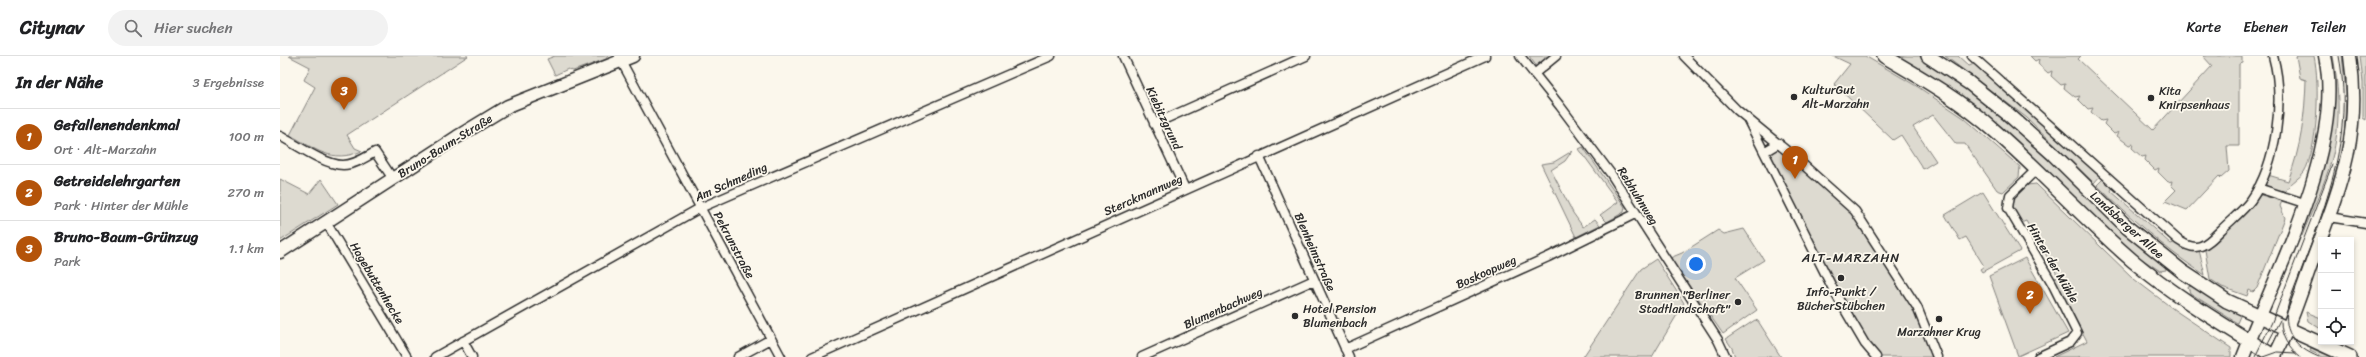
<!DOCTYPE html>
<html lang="de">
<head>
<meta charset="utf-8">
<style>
	:root { --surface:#fff; --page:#f2f2f2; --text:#202124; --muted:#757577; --line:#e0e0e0; --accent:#b45309 }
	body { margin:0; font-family:Sriracha,sans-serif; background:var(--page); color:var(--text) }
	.controls { position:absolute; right:12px; bottom:12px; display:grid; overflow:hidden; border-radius:0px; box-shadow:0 2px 6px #0003 }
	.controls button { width:36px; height:36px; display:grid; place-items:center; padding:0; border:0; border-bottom:1px solid var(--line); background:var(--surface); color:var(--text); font:20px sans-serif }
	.you { position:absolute; left:1416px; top:208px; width:14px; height:14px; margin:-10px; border:3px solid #fff; border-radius:50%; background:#1a73e8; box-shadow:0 0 0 6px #1a73e833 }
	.badge { display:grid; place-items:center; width:26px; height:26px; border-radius:50%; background:var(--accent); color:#fff; font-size:13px; font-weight:700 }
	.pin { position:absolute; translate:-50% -33px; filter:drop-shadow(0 1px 2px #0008) }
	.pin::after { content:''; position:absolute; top:21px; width:14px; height:12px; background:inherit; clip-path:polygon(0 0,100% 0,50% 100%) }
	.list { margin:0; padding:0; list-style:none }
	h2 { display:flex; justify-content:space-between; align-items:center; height:52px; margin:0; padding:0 16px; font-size:17px }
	h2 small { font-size:13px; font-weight:400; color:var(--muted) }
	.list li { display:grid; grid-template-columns:26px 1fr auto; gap:12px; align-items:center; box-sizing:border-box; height:56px; padding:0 16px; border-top:1px solid var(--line) }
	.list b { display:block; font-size:15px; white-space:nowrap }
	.list p { margin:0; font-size:13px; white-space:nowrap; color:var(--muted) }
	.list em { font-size:13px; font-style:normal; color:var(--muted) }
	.icon { flex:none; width:22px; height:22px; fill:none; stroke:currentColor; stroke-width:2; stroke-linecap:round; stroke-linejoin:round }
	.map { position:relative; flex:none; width:2086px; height:301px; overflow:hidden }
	header { display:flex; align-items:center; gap:24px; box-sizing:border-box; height:56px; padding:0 20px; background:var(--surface); border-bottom:1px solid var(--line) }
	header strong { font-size:19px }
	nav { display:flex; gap:22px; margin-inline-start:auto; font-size:14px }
	.search { width:280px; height:36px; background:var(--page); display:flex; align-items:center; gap:10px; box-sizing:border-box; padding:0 14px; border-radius:22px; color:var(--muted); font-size:15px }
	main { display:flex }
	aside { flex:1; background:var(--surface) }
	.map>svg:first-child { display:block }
</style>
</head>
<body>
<header>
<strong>Citynav</strong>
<div class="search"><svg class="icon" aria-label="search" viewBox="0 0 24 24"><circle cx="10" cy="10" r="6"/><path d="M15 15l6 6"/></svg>Hier suchen</div>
<nav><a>Karte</a><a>Ebenen</a><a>Teilen</a></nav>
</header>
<main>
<aside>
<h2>In der Nähe<small>3 Ergebnisse</small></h2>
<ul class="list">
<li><span class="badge">1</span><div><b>Gefallenendenkmal</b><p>Ort · Alt-Marzahn</p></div><em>100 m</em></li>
<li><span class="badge">2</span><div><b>Getreidelehrgarten</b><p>Park · Hinter der Mühle</p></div><em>270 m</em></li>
<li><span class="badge">3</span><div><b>Bruno-Baum-Grünzug</b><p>Park</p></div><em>1.1 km</em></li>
</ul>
</aside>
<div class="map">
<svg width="2086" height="301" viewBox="0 0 2086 301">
	<rect width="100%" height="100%" fill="#fbf7ec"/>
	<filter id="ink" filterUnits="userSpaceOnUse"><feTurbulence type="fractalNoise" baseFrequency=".025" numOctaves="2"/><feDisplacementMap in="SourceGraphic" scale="8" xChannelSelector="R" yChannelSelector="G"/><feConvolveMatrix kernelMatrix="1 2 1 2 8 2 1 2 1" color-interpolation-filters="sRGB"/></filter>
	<g filter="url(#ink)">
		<path fill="#dddad0" stroke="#84827e" d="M9,0H188L67,79L75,92L82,95C51,108 36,93 10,79L35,31L24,24L30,11Z
			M275,0H328L326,3L293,15L288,13L275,19L267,3Z
			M1249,0H1269L1257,11Z
			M1553,0H1585L1638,31L1684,62L1740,111L1739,121L1723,136L1717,134L1685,88H1676L1653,59L1633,71L1656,105L1643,113L1621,79L1613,84L1554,28L1570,8Z
			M1613,0H1639L1689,32L1885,207L1886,214L1880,215L1838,187L1811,161Z
			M1665,0H1678L1689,10L1694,8L1821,119L1814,127L1747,62Z
			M1750,0H1801L1798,3L1873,74L1932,10L1923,0H1962V7L1959,8V90H1947L1949,115L1941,122L1939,120L1907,154L1885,145L1896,134L1891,129L1892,125L1888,126L1878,116L1879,112L1875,114L1865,104L1866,100L1862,101L1852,92L1853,88L1849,89L1837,80L1839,76L1834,78L1824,68L1826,64L1821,65L1811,56L1813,52L1808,53L1798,43L1800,40L1795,41L1784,32L1785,28L1781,29L1771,20L1772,15L1768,17L1758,8L1759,3L1755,5Z
			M2016,0H2034C2040,27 2038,93 2024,116C2018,124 2009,127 2005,136L1988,131L1983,125L1988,119L2008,125C2021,92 2025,59 2026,24L2020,22Z
			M2050,0H2053C2059,33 2061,69 2052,102C2045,128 2032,154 2022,180L2020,179L2028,157Z
			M2062,0H2066L2069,59L2064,88L2066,37Z
			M2080,0H2086V64L2083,62V26Z
			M1303,91L1345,151L1344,156L1327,166L1320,159L1338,146L1299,93Z
			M1500,93L1568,153L1577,163L1635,255L1652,301H1600L1592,292L1558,238L1490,101L1494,94Z
			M1292,95L1285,105L1271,114L1293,157L1303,171L1315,163L1320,169L1296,181L1261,108L1274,106Z
			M1824,122L1833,130L1831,135L1891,188L1896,186L1912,194H1919L1925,219C1885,193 1850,162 1817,129Z
			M0,123L29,138L41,123L58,148L0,185Z
			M1756,128L1854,223L1896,255L1951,292V301H1801L1799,299V301H1774L1807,285L1774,223L1778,220L1762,192L1757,194L1752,187L1757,184L1746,165L1741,167C1729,147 1730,146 1747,129Z
			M1703,136L1740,195L1702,216L1700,213L1704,210L1686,181L1680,184L1665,159Z
			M1981,139L2002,145L2000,150L2005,162L1977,232L1973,236L1969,234L1967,240L1942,231L1930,223L1925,194L1976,141Z
			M1464,173L1484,204L1455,222L1477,254L1443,278L1390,202L1402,197L1438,174L1444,178Z
			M1745,202L1788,277L1738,300L1709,220Z
			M1376,203L1404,247L1372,301H1303L1361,213Z
			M1915,229L1961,258L1957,267L1910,237L1908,231Z
			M2026,256L2041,262V273L2028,265Z
			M1475,264L1478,265L1501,301H1455L1452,292L1446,283Z
			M2031,292L2052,301H2043L2030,295Z"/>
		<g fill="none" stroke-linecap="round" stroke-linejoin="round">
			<defs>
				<path id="street" d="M843,0L905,133
					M1240,0L1280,50L1331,118L1438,284L1446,301
					M1404,0L1457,54L1518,104L1575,155L1637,251L1657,301
					M1692,0L1898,184C1918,198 1926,189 1941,174C1951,164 1963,155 1971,144C1997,107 2005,43 1993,0
					M339,1L501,301
					M1254,18L1276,0
					M1467,62L1555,237L1585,288L1596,301
					M874,68L1026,0
					M0,80C17,89 45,109 63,109C75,109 86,101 95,96L113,123
					M1484,96L1499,87
					M979,100L1069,301
					M1757,113L1730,139L1728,152L1772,227L1797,277L1790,286L1758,301
					M1978,132L2024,147
					M2049,161L2086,167
					M46,166L127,301
					M183,285L192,301
					M1065,293L1268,201L1355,158
					M155,301L420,152L771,0
					M458,301L491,283
					M532,301L1205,0
					M862,301L1034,224"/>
				<path id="secondary" d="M0,196L177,81L228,50L353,0
					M1963,301C1995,217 2065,91 2045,0
					M1994,301C2011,269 2021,236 2033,203C2060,131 2082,79 2070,0"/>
				<path id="primary" d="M1604,0C1642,22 1683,46 1716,76C1763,117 1805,164 1853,205C1897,242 1946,270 1995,301
					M1648,0L1689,27L1728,58L1773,98L1848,172L1903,216L1947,245L2070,301"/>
			</defs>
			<use href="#street" stroke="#2b2b2b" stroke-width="11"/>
			<use href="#secondary" stroke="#2b2b2b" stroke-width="15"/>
			<use href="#primary" stroke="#2b2b2b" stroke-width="16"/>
			<use href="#street" stroke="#fbf7ec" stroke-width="8"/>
			<use href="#secondary" stroke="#fbf7ec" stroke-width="12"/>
			<use href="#primary" stroke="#fbf7ec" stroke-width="13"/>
			<path stroke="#2b2b2b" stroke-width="1" d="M2001,266C2001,280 2008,292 2020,301
				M1987,289L2000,264
				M1975,301L1992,266L2052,109
				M1983,301L1997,296L2016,297
				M2039,301C2013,291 2001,273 2009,246C2039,166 2076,88 2059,0"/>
		</g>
	</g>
	<g fill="#2b2b2b" stroke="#fbf7ec" stroke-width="1.5">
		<circle cx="1514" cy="41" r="4"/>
		<circle cx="1871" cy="42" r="4"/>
		<circle cx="1561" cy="222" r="4"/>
		<circle cx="1458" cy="246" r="4"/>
		<circle cx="1015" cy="260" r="4"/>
		<circle cx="1659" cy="263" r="4"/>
	</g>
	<g text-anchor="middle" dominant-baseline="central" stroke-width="3.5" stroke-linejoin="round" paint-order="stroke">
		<g font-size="12" fill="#2b2b2b" stroke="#fbf7ec" text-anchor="start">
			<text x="1522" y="34">KulturGut<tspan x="1522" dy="14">Alt-Marzahn</tspan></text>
			<text x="1879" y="35">Kita<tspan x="1879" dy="14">Knirpsenhaus</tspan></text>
			<text x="1561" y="236" text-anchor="middle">Info-Punkt /<tspan x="1561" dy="14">BücherStübchen</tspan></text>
			<text x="1450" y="239" text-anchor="end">Brunnen "Berliner<tspan x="1450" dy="14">Stadtlandschaft"</tspan></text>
			<text x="1023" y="253">Hotel Pension<tspan x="1023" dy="14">Blumenbach</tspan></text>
			<text x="1659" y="276" text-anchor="middle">Marzahner Krug</text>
		</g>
		<g font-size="12" fill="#2b2b2b" stroke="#fbf7ec">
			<text transform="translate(884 62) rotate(65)">Kiebitzgrund</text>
			<text transform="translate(165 90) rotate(-32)">Bruno-Baum-Straße</text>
			<text transform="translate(451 126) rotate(-24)">Am Schmeding</text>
			<text transform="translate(863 139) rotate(-24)">Sterckmannweg</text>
			<text transform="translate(1358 140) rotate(58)">Rebhuhnweg</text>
			<text transform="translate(1847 169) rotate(42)">Landsberger Allee</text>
			<text transform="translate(454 189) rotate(62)">Pekrunstraße</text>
			<text transform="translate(1035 196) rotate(66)">Blenheimstraße</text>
			<text transform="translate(1773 207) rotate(60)">Hinter der Mühle</text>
			<text transform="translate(1206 216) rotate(-24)">Boskoopweg</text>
			<text transform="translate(97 227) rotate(59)">Hagebuttenhecke</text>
			<text transform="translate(943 252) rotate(-24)">Blumenbachweg</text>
		</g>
		<g font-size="13" letter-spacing="1" fill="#2b2b2b" stroke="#fbf7ec">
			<text x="1571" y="201">ALT-MARZAHN</text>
		</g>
	</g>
</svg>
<div class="controls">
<button>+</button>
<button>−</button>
<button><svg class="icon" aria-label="locate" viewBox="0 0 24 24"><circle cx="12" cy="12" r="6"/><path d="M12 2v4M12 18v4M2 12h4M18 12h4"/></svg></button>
</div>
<div class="you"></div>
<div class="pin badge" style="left:1515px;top:123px">1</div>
<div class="pin badge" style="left:1750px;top:258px">2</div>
<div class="pin badge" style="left:64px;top:54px">3</div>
</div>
</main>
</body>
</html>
